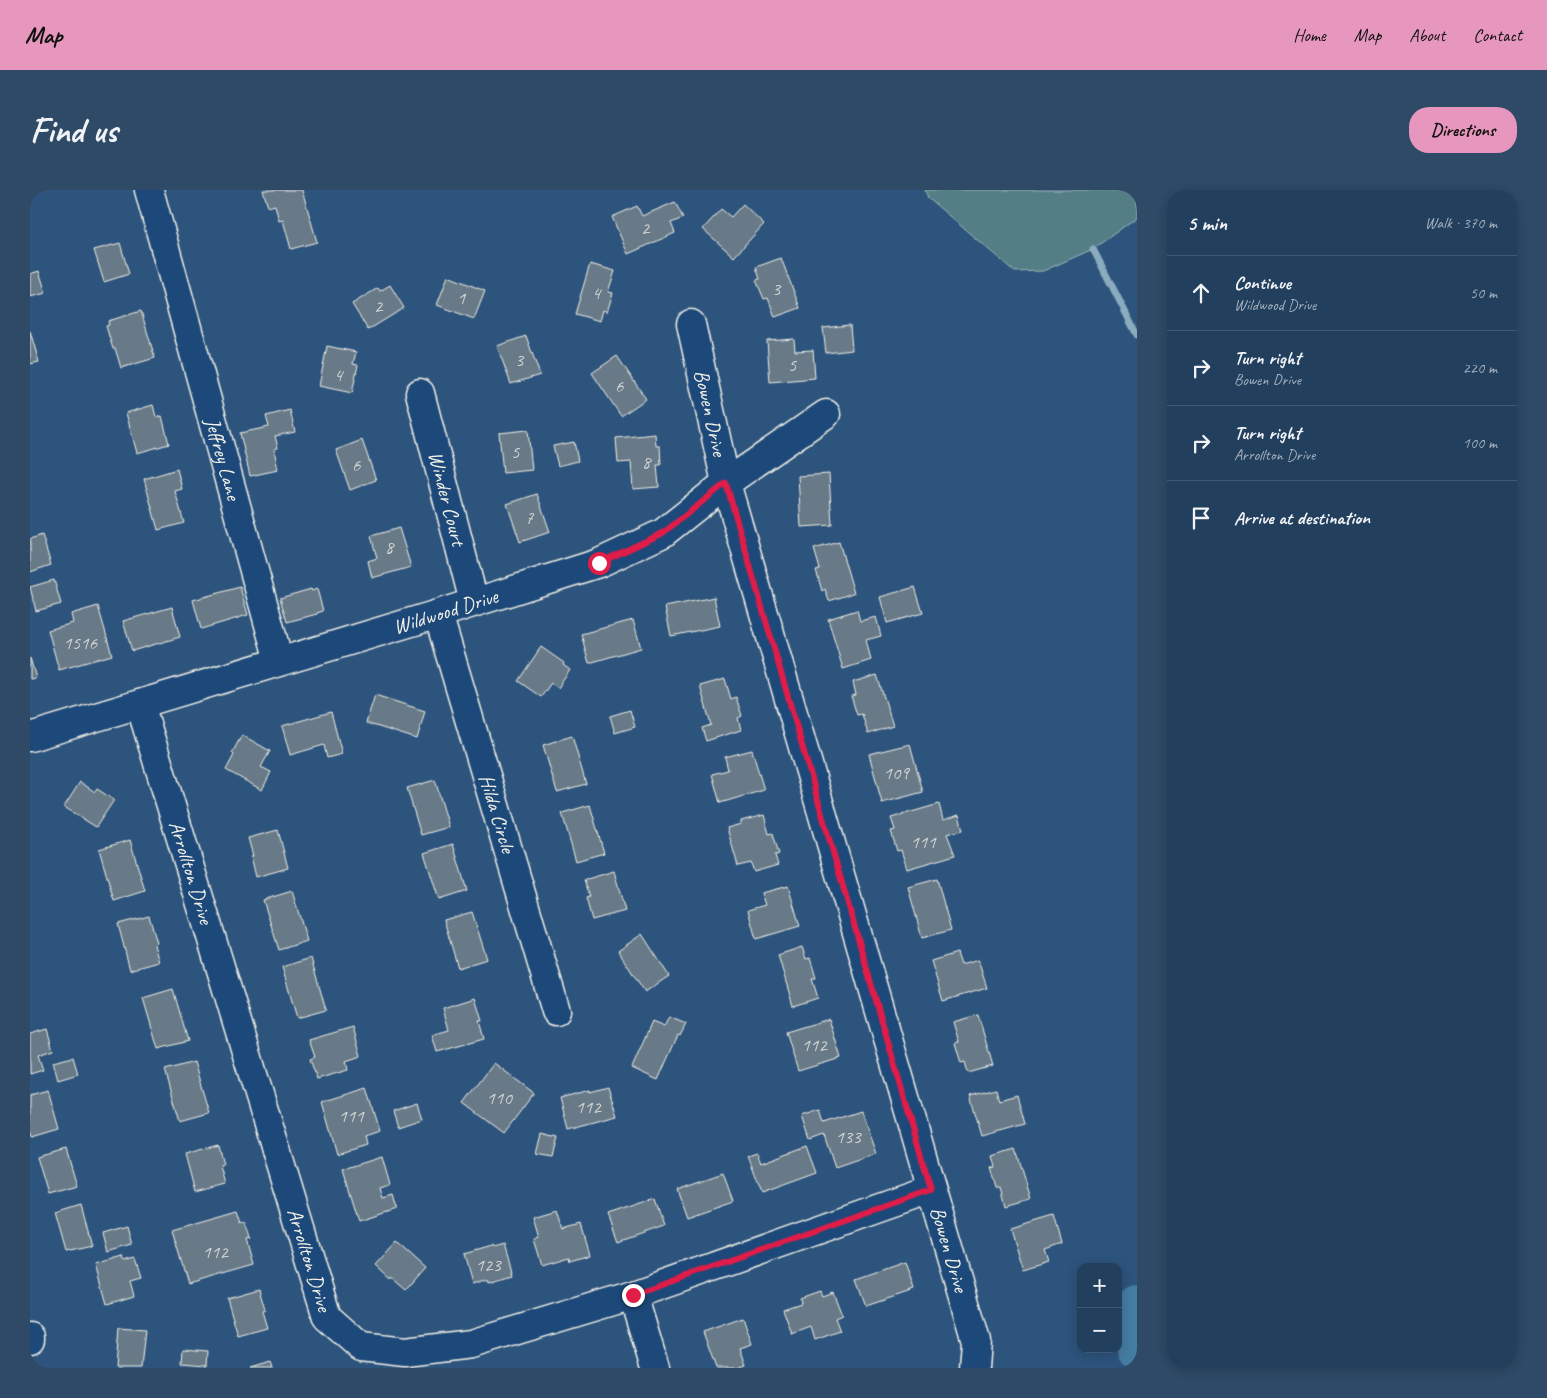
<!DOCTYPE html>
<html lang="en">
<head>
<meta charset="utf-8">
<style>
	:root { --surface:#223f5e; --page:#2e4a67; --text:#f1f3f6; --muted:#a2afbc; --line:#3f5873; --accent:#e797bd }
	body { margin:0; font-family:Caveat,sans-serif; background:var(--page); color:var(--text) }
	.controls { position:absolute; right:15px; bottom:15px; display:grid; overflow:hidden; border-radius:10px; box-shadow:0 2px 12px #0003 }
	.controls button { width:45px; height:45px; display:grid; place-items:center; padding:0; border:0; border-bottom:1px solid var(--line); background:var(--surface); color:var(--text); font:25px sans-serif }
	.stop { position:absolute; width:15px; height:15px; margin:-11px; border:4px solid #e11d48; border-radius:50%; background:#fff }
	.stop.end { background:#e11d48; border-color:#fff; box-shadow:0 1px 5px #0008 }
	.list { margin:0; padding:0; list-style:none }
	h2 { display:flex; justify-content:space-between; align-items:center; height:65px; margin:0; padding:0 20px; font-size:21px }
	h2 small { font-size:16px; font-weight:400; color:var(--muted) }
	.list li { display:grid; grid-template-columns:32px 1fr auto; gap:15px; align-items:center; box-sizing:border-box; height:75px; padding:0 20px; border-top:1px solid var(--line) }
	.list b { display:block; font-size:19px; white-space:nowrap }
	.list p { margin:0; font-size:16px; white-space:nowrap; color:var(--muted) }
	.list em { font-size:16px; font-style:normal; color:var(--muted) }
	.icon { flex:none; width:28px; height:28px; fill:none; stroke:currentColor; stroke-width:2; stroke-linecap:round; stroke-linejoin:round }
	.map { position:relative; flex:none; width:1107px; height:1178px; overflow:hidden; border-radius:20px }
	header { display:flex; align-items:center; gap:30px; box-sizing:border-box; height:70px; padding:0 25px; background:var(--accent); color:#111 }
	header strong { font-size:24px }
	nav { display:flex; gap:28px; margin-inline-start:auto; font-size:18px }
	.intro { display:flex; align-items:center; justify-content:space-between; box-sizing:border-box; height:120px; padding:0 30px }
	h1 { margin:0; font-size:35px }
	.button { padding:12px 22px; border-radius:20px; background:var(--accent); color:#111; font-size:18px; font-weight:700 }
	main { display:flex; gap:30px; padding:0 30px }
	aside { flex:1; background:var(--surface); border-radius:20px; box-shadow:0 2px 12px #0003 }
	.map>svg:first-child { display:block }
</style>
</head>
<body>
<header>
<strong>Map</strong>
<nav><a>Home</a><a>Map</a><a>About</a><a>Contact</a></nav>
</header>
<div class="intro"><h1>Find us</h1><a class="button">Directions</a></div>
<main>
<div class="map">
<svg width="1107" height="1178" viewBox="0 0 1107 1178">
	<rect width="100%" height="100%" fill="#2d547d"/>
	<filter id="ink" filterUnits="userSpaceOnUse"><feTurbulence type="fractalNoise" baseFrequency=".02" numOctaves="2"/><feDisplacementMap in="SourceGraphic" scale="10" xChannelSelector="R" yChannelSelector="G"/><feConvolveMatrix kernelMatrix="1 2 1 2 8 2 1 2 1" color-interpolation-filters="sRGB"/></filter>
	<g filter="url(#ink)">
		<path fill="#527e86" stroke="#a3b8b7" d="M895,0H1107V27L1063,59L1013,81L985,82L898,8Z"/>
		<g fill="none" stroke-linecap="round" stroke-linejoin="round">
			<path stroke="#8babbe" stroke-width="7" d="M1063,59L1107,145"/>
			<path stroke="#457ca2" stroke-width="40" d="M1107,1115V1158"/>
		</g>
		<path fill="#677a88" stroke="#f4f1e8" d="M233,0H272L287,52L261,59L253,30L249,31L245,15L238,17Z
			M645,12L653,28L641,33L645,43L598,64L582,27L607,16L612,26Z
			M713,14L734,34L704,67L673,39L691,19L701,27Z
			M90,53L99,84L74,92L64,60Z
			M751,68L770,118L745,127L738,108L734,109L726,90L730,89L726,77Z
			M560,74L585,81L578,102L583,103L577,122L573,120L570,131L545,124Z
			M9,81L16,103L0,107V84Z
			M418,86L455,101L444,129L407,115Z
			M360,95L374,118L338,140L322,114L348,98L350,101Z
			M111,121L125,168L91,178L85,158L83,159L76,136L79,135L78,131Z
			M820,135L822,160L796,163L793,138Z
			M0,141L9,172L0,174Z
			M496,146L510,185L481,194L467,156Z
			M764,149L765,161L783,160L785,188L740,192L737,151Z
			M297,156L326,162L323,174L328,175L322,203L289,196Z
			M587,166L616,209L591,226L562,183Z
			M123,215L126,227L132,226L139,254L107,263L96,223Z
			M260,220L265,242L245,246L248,258L244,259L248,280L220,286L210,243L239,237L236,226Z
			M498,240L502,280L473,283L469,243Z
			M625,244L626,256H630L631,275H627L629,297L603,299L601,272L588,273L586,248Z
			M332,250L346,290L320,300L306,260Z
			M544,252L548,271L528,276L523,256Z
			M147,279L152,299L145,301L154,333L128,340L114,289Z
			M799,284L802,335L771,337L768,286Z
			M507,304L520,342L490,352L477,314Z
			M369,338L381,377L342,388L338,371L347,368L341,346Z
			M12,345L21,375L0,382V349Z
			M809,352L824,403L799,411L795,399L792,401L786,380L790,379L784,359Z
			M24,390L31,414L6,421L0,397Z
			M210,397L218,425L171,439L163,410Z
			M885,397L893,423L857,433L850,407Z
			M281,399L282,401L287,399L293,421L287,423V424L257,432L250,408Z
			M684,407L690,436L641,446L635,417Z
			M68,416L82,465L29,480L18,440L43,433L41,424Z
			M142,417L150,447L102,461L93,431Z
			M827,420L830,431L846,427L851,446L836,450L841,470L813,479L798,429Z
			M603,430L611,458L559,473L551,444Z
			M511,457L534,473L533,475L540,480L528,498L521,493L511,507L488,491Z
			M0,468L6,488L0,489Z
			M847,485L863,536L838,544L832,524L827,525L821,506L826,505L823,492Z
			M695,489L701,509L706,507L712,526L708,528L711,540L676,551L672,538L681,535L670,496Z
			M345,505L395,521L387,549L336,533Z
			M600,520L605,537L585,543L580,526Z
			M301,522L312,564L297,568L294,555L260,565L252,536Z
			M212,545L240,561L231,577L241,582L232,600L196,580L204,565L202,563Z
			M542,546L556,594L527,602L513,555Z
			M880,554L893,602L852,613L839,564Z
			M722,560L734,600L690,613L682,584L698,580L695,567Z
			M405,590L419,637L391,645L377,598Z
			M50,592L65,602L67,599L84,610L66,637L34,617Z
			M909,614L913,630L929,625L933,640L917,644L925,665L877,679L871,660L867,661L861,641L865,640L861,628Z
			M560,615L574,663L546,671L532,623Z
			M734,625L739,644L743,643L749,664L745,665L748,675L724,682L721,673L708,676L697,638L711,634V631Z
			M248,640L258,678L226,687L221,666H223L218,648Z
			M100,650L115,701L84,711L69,659Z
			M423,654L437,701L409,710L394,663Z
			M584,681L595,721L562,730L556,708L559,707L554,690Z
			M907,689L921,740L892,748L878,697Z
			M758,696L770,736L726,749L718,720L735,715L731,703Z
			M262,701L277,751L249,760L233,710Z
			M442,722L457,769L428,778L414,730Z
			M119,726L127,753L124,755L129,772L100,780L88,734Z
			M612,744L639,786L615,802L588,761Z
			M772,757L776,769L780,768L786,788L782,789L788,808L763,816L748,765Z
			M927,763L931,775L948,770L957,798L913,811L901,771Z
			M281,768L296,820L267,828L252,777Z
			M143,799L158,851L128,859L113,808Z
			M445,808L452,831H449L454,849L407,862L402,845L419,840L413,818Z
			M948,825L963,876L938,883L935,872L931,873L925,853L929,852L923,832Z
			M639,827L656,834L650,846L648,845L628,890L602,878L622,832L634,837Z
			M799,829L811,868L768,881L756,842Z
			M323,837L331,866L316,871L318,880L287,889L280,869L285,867L279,850Z
			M17,839L23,860L8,865L13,880L0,884V844Z
			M43,867L48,884L28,890L23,872Z
			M164,872L179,923L150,931L135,880Z
			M464,873L504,903L474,943L434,913Z
			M578,897L587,926L538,939L530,908L560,900V902Z
			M337,898L350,941L334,946L336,955L307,964L292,912Z
			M966,899L969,910L987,905L995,934L952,946L940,906Z
			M18,900L29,939L2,947L0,940V905Z
			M387,913L392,929L368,937L363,921Z
			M790,920L794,933L831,921L846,964L805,978L794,945L780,950L772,926Z
			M512,944L528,948L523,967L507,964Z
			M188,955L193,975L190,976L195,994L165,1002L155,964Z
			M777,956L787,983L732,1003L718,966L727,963L731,973Z
			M36,959L47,996L18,1004L7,967Z
			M986,959L1001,1009L976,1016L971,997L967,998L961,978L965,977L962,966Z
			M352,967L360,995L350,998L353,1008L363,1005L367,1019L329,1031L313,979Z
			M693,983L703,1011L657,1027L647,999Z
			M625,1009L634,1036L588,1052L578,1025Z
			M51,1015L62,1056L36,1062L25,1023Z
			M527,1020L533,1039L551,1034L560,1065L540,1071L539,1067L512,1075L504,1049L509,1047L503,1027Z
			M208,1021L212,1033L216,1032L221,1049L217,1050L224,1075L158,1094L142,1040Z
			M1024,1026L1032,1054L1015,1060L1019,1072L993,1080L980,1039Z
			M97,1036L102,1055L78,1062L73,1043Z
			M367,1053L395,1078L376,1100L362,1088L361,1090L346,1076Z
			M473,1055L482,1085L459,1092L458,1089L442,1094L434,1064L461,1056L462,1058Z
			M94,1067L95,1072L105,1069L111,1088L100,1091L104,1106L77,1114L66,1075Z
			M875,1072L884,1100L836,1116L826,1089Z
			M229,1099L235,1120L232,1121L237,1138L208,1146L197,1108Z
			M790,1101L792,1106L803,1102L812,1125L805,1128L810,1141L785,1150L781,1137L762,1144L753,1119L771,1113L770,1108Z
			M713,1128L722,1154L710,1158L716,1175L707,1178H686L673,1142Z
			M88,1138L115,1140L111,1178H85Z
			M153,1159L178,1161L177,1175L152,1173Z
			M240,1172L242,1178H220Z"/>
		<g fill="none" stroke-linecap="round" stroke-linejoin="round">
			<defs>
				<g id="minor">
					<path id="s1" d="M119,0L249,471"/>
					<path id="s2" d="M661,134L696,293L946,1151L944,1178"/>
					<path id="s3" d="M390,203L444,412"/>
					<path id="s4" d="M408,424L526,821"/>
					<path id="s5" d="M110,514L297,1127L331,1157L375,1162L441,1154L603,1105L901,1000"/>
					<path id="s6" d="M0,547L408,424L569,373L633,343L696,293L796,224"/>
					<path d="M603,1105L625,1178"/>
					<path d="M0,1147V1149"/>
				</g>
			</defs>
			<use href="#minor" stroke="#f4f1e8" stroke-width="31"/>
			<use href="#minor" stroke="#1f4a7a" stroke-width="28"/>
		</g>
	</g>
	<g fill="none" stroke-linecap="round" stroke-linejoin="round" filter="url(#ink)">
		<path stroke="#e11d48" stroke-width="6" d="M569,373L633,343L696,293L901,1000L603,1105"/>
	</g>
	<g text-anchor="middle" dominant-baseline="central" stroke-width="5" stroke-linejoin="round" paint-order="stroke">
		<g font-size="19" fill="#d1d3d0">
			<text x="615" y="38">2</text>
			<text x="746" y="99">3</text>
			<text x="566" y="103">4</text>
			<text x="431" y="108">1</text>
			<text x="348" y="116">2</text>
			<text x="489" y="170">3</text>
			<text x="762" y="175">5</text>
			<text x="308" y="185">4</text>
			<text x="589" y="196">6</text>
			<text x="485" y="262">5</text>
			<text x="616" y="272">8</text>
			<text x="326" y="275">6</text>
			<text x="499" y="328">7</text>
			<text x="359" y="357">8</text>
			<text x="50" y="453">1516</text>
			<text x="866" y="583">109</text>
			<text x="893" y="652">111</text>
			<text x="784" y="855">112</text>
			<text x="469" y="908">110</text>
			<text x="558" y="917">112</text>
			<text x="321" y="926">111</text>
			<text x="818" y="947">133</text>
			<text x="185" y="1062">112</text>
			<text x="458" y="1075">123</text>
		</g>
		<g font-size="21" fill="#f4f1e8" stroke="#1f4a7a">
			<text stroke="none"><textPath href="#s2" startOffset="91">Bowen Drive</textPath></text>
			<text stroke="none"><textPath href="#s1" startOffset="279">Jeffrey Lane</textPath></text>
			<text stroke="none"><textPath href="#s3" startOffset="109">Winder Court</textPath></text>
			<text stroke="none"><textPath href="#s6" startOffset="434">Wildwood Drive</textPath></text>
			<text stroke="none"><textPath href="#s4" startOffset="208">Hilda Circle</textPath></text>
			<text stroke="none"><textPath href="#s5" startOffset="176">Arrollton Drive</textPath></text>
			<text stroke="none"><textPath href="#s2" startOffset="961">Bowen Drive</textPath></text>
			<text stroke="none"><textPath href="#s5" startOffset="581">Arrollton Drive</textPath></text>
		</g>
	</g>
</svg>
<div class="controls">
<button>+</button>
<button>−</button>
</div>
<div class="stop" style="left:569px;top:373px"></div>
<div class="stop end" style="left:603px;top:1105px"></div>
</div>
<aside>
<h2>5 min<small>Walk · 370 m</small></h2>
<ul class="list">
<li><svg class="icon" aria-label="ahead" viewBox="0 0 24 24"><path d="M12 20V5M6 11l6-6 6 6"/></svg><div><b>Continue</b><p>Wildwood Drive</p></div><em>50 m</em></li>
<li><svg class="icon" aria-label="right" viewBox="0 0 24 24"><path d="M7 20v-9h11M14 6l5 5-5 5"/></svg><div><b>Turn right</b><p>Bowen Drive</p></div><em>220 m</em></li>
<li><svg class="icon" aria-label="right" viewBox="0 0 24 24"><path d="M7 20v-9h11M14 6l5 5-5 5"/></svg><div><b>Turn right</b><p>Arrollton Drive</p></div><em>100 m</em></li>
<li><svg class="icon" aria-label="arrive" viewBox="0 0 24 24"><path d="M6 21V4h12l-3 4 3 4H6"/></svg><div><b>Arrive at destination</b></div></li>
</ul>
</aside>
</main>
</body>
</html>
